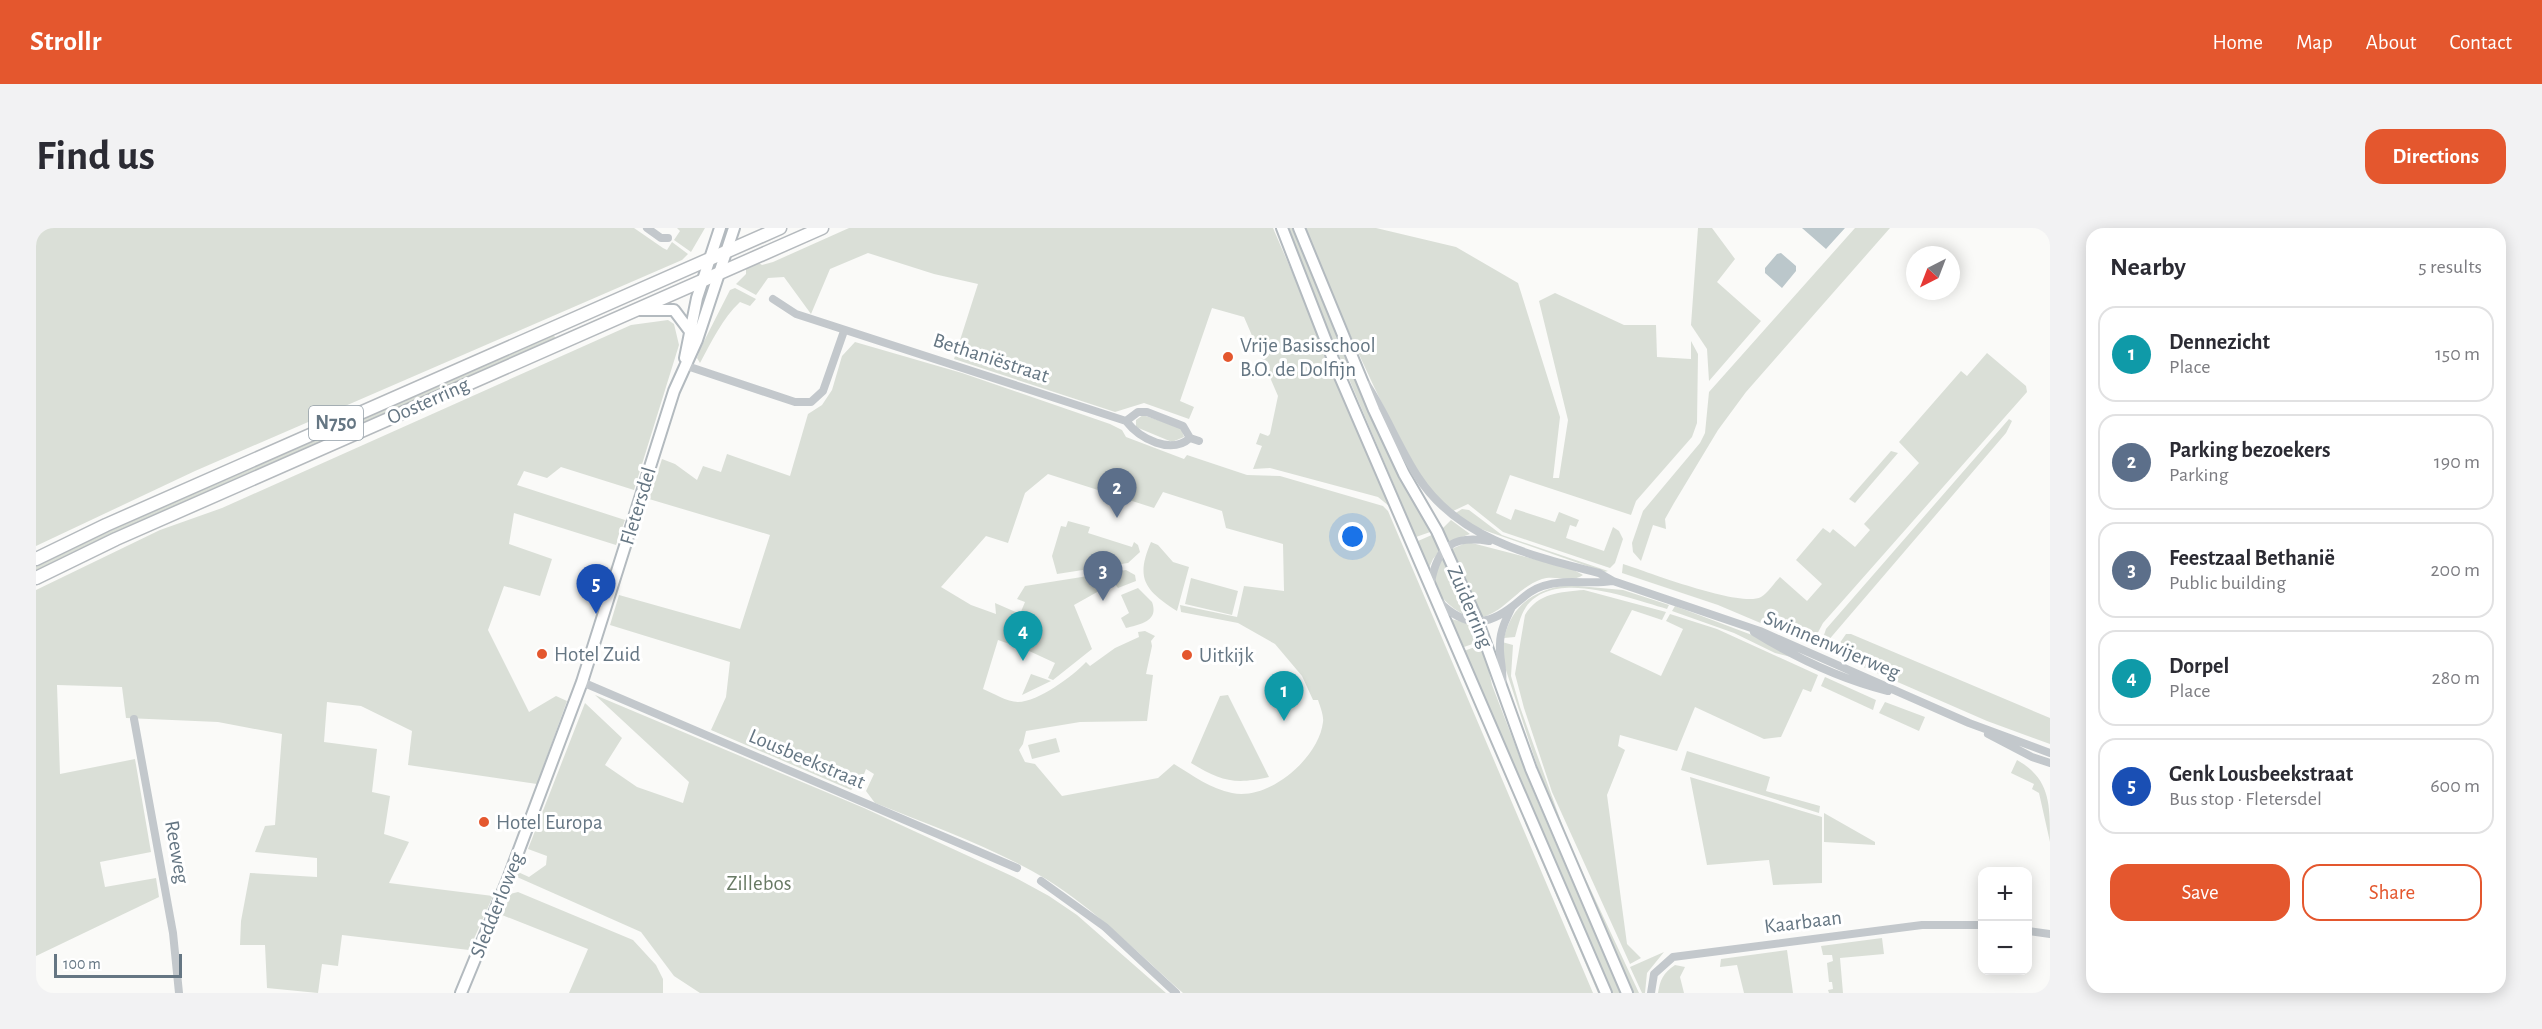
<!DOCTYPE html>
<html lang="en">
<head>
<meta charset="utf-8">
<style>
	:root { --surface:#fff; --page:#f2f2f3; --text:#2b2b33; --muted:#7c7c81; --line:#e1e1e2; --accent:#e4572e }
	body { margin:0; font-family:"Alegreya Sans",sans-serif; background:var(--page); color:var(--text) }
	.controls { position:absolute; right:18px; bottom:18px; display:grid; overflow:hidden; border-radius:12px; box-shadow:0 3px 15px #0003 }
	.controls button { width:54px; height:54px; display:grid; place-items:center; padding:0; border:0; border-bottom:2px solid var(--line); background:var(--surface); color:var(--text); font:30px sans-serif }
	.compass { position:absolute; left:1870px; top:18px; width:54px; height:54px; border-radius:50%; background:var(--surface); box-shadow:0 3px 15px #0003; rotate:222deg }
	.scale { position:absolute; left:18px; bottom:15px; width:128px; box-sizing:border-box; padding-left:6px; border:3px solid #657683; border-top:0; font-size:16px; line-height:21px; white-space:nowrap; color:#657683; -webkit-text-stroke:4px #fff; paint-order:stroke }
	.you { position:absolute; left:1317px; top:309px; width:21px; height:21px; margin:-15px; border:4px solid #fff; border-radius:50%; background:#1a73e8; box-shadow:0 0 0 9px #1a73e833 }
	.badge { display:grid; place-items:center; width:39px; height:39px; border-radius:50%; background:var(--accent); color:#fff; font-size:20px; font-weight:700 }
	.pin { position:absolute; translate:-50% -50px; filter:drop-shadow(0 2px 3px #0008) }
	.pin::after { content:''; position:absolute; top:32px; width:21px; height:18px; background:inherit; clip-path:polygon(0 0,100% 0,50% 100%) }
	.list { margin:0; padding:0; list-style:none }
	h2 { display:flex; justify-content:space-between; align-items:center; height:78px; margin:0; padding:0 24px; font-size:26px }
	h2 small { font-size:20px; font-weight:400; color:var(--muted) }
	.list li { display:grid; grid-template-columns:39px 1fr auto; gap:18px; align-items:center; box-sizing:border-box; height:96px; margin:0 12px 12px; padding:0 12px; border:2px solid var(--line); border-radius:18px }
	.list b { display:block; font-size:22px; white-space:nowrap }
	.list p { margin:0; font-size:20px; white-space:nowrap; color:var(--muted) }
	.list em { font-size:20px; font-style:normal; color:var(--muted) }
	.actions { display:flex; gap:12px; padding:18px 24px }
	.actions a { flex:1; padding:14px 0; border:2px solid var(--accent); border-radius:18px; text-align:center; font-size:21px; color:var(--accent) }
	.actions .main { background:var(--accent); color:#fff }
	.map { position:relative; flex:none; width:2014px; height:765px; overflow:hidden; border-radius:18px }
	header { display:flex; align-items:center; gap:36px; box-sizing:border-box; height:84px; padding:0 30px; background:var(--accent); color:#fff }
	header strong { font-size:28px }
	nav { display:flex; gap:33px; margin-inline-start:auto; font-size:21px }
	.intro { display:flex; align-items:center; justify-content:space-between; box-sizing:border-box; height:144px; padding:0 36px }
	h1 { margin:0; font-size:42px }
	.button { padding:15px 27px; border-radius:18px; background:var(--accent); color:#fff; font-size:21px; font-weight:700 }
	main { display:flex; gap:36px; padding:0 36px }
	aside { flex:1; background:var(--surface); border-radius:18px; box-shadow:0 3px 15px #0003 }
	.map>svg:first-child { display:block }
</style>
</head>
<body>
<header>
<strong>Strollr</strong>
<nav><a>Home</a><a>Map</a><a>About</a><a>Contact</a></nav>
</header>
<div class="intro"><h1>Find us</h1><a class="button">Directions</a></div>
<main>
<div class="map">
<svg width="2014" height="765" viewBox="0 0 2014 765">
	<rect width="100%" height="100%" fill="#fafaf8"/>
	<path fill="#dadfd7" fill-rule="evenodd" d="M0,0H598L627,20L631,22L636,14L652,26L646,32L159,243L0,318Z
		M641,0H669L655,24L638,12L644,3Z
		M813,0H1237L1372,313H1369L1353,278L1342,269L1234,240L1217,241L1226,218L1220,216L1224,205L1232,208L1234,206L1242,168L1208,89L1176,80L1144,173L1158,179L1153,191L1108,175L1079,184L918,131L942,56L898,46L832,25L794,41L775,86L748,49L732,50L720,67L700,56L710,46V39L721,34L726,37L737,34Z
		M1249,0H1257L1295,89L1397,303L1380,309Z
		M1268,0H1340L1420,19L1482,55L1524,189L1517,250H1523L1532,192L1503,73L1519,65L1588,97H1620L1621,129L1655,131V113L1662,126L1661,195L1656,209L1600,273L1595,287L1474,247L1460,285L1475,292L1479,281L1519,294L1523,284L1543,292L1540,299L1534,297L1530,310L1568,323L1577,299L1583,303L1587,311L1579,335L1574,340L1467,304L1432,276L1415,284C1389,261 1375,230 1359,201C1325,135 1297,67 1268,0Z
		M1662,0H1676L1699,31L1681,54L1725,93L1673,153L1671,121L1655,97Z
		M1819,0H1854L1710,164L1682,202L1638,275L1629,291L1630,301L1617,297L1605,333L1597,324L1596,315L1607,283L1664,215L1669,205L1673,164Z
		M699,60L720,71L714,78L704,74C686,91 676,113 664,135L661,130L664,121L694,62Z
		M632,92L638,96L643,117L598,262L525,239L511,250L488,243L481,257L589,292L580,317L478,285L473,316L516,331L504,368L468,358L452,402L493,484L520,468L531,473L501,556L372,537L376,503L325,478L291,474L288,514L341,521L336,564L354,568L348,606L373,614L353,655L457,668L433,722L306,707L302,738L286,736L282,765L231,760L229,717H204L205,693L214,645L281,649V630L219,624L229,598L239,597L246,506L182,494L90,490L86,459L21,457L24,546L99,531L115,624L64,634L69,659L120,650L123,669L0,728V362L124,302L186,280L595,97Z
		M517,105L520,112L0,344V336L30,320Z
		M819,114L926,145L1074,196L1086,202L1090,209L1148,231L1151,227L1211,247L1244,248L1347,278L1352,283L1557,765H1147C1103,726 1060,682 1010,651C956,619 896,598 839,575L830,563L838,546L830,541L825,554L815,562L675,502L690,469L694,434L574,397L583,367L704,401L734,307L613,271L626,231L639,236L661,252L667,238L685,244L691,226L754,248L772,186L786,177L796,162L806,128ZM1012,246L1118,280L1127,264L1186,283L1190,300L1247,316L1248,363L1208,358L1201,389L1144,377L1145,384L1202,395L1239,416L1266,448L1277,472H1282C1284,478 1288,488 1287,494C1283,530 1233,573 1196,565C1175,561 1156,547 1138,536L1122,550L1026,568L999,536L989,534L983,522L987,516L990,503L1044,494L1111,493L1117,447L1110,446L1116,418L1115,413L1119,408L1109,403L1102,404L1103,409L1079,420L1054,438L1050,434C1037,448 1002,474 982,474C971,474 957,465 947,461L962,412L982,419L985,412L980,409L983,403L990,405L986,415L993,418L991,422L1019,435L1012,450L1017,452L1056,421L1038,377L1063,363L1062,360L1070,355L1073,359L1079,356L1082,360L1100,353L1099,347L1090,342L989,358L981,371L989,374L984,386L959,375L960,386L935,377L905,359L950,308L972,315L989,265Z
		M1951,125L1990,158L1991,164L1787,395L1779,410L1762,411L1682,377L1586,345L1587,336C1612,344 1705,380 1725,369C1732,365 1738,355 1744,349L1771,373L1786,356L1760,332L1787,300L1794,305L1797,301L1819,319L1834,302L1828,296L1883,235L1863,214L1925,143L1931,148Z
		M1107,187L1145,200L1148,209L1136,214L1100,199V192Z
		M1973,191L1976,193L1970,205L1791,414L1786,413L1790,401Z
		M1855,223L1862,225L1819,275L1813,271Z
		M1426,281L1433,282L1466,307L1572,343L1568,344L1439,299L1418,286Z
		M1415,292L1434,306L1410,315L1404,303Z
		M1032,293L1054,299L1052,305L1096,319L1098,314L1102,317L1104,324L1092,335L1021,346L1016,328L1025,298L1030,299Z
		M1398,306L1406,320L1397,331L1393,340L1382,313Z
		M1115,314L1122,317L1137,334L1153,339L1141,383C1109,362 1099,351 1115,314Z
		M1432,314L1536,341L1547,347C1537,355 1518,347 1506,351C1480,360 1469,385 1443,390L1413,322Z
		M1408,325L1436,390C1419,384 1393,365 1400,343C1402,337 1406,331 1408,325Z
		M1155,350L1202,363L1196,387L1149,376Z
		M1531,357L1587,362L1633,377L1631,381C1595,371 1518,340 1490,379C1484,388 1482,399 1479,409L1468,410C1476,377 1498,362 1531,357Z
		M1102,360L1116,374C1123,393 1105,396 1090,400L1085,390L1093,385L1085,367Z
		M1548,362L1630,384L1626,392L1596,382L1574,424L1625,448L1647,401L1630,393L1634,386L1681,401L1782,447L1775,464L1767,461L1745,509L1728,511L1659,479L1641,523L1584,507L1582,518L1589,522L1571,567L1591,716L1605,730L1594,736L1516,564L1488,480L1479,446L1489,387C1502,365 1524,364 1548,362Z
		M1639,378L1716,407L1755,429L1739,425L1698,405L1636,383Z
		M1415,391L1439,397L1445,413L1428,419Z
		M1810,406H1815L2014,490V516L1951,493L1818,435L1801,419Z
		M1466,414L1477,417L1475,448L1484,479L1542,641H1545L1603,765H1596L1511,568L1468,436Z
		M1447,416L1456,457L1493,553L1584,765H1575L1428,423Z
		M1420,427L1565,765H1562L1418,428Z
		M995,446L1015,453L986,467Z
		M1789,449L1840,472L1837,482L1785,458Z
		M559,467L828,580L978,649L1013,668L1041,687L1130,765H664L638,748L605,704L481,649L482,644L493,649L510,637L511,628L492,621L549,475L586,510L569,537L601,559L647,575L653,554Z
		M1192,467L1233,549C1198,557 1185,553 1155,535L1184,468Z
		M1849,474L1889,489L1883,503L1843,485Z
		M1020,510L1024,524L996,531L992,517Z
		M1651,523L1734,549L1730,563L1784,578L1783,585L1645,542Z
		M1981,532C2014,551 2014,574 2014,614L2003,565L1996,561L1998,556L1975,545Z
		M1654,549L1786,589V655L1737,657L1733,632L1671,637Z
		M1788,585L1839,614V617L1788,614Z
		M482,664L597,712L620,737L627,751V765H533L552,721L466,687L474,666Z
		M1846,710L1848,726L1804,730L1807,765H1793L1792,762L1797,761L1796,754H1793L1791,735L1797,733L1796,727H1787L1785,718Z
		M1751,722L1757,765H1708L1701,737L1684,739L1685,731Z
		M1628,724L1611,745L1609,765H1606L1594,739Z
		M1639,737L1649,739L1644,749L1648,765H1622C1624,752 1627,745 1639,737Z"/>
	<path fill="#bbc7cb" d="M1766,0H1809L1790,21Z
		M1745,25L1760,38V43L1746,60L1729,45V40L1741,26Z"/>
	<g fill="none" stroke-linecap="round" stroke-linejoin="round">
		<defs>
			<path id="secondary" d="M1246,0L1302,144L1570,765
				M1263,0L1338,182L1368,246L1401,303L1442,394L1495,541L1591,765
				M604,82H638L653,102
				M649,130L661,70L684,0
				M425,765L472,651L546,454L638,163L661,112L698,0"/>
			<path id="primary" d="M0,331L70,297L744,0
				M0,350L80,311L786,0"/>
		</defs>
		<use href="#secondary" stroke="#b3babf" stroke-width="14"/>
		<use href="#primary" stroke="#b5babe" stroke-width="15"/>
		<path stroke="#c3c8cc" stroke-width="8" d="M611,0L625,10H632
			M737,71L760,86L1090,193C1104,211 1135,227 1154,210L1147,198L1111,184H1102L1090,193
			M648,137L759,174H775L787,163L808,103
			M1331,157C1350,186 1363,220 1382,249C1422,311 1496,328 1563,345L1577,353L1724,403L1933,495L2014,525
			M1154,210L1163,213
			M1395,354C1402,318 1417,307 1453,313
			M1403,374C1428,398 1449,400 1477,378C1487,370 1494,362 1507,358C1530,350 1553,357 1576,353
			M1718,404C1760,430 1804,451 1852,463
			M546,454L981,640
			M1466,456C1468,442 1463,430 1464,416C1464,403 1470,391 1476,379
			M98,491L137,705L143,765
			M1952,506L1996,529L2014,535
			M1005,653L1069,699L1140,765
			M1992,703L2014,706
			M1615,765L1618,746L1637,729L1886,697H1946"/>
		<use href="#secondary" stroke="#fff" stroke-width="10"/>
		<use href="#primary" stroke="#fff" stroke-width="12"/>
	</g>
	<g fill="#e4572e" stroke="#fff" stroke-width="2">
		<circle cx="1192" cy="129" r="6"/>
		<circle cx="506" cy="426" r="6"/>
		<circle cx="1151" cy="427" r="6"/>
		<circle cx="448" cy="594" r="6"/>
	</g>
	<g text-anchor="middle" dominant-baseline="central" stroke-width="6" stroke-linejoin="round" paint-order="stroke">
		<rect fill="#fff" stroke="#939fa8" stroke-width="1.5" x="273" y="178" width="54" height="34" rx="4.5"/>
		<g font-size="20" font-weight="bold" fill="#657683">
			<text x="300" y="195">N750</text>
		</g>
		<g font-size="21" fill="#657683" stroke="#fff" text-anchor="start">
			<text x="1204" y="117">Vrije Basisschool<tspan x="1204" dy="24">B.O. de Dolfijn</tspan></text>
			<text x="518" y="426">Hotel Zuid</text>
			<text x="1163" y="427">Uitkijk</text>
			<text x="460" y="594">Hotel Europa</text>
		</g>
		<g font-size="21" fill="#657683" stroke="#fff">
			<text transform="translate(955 130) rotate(18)">Bethaniëstraat</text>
			<text transform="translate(392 173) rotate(-24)">Oosterring</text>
			<text transform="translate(602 278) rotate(-73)">Fletersdel</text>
			<text transform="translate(1434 379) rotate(67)">Zuiderring</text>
			<text transform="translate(1796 417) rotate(23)">Swinnenwijerweg</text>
			<text transform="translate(771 531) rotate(23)">Lousbeekstraat</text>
			<text transform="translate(141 624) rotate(80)">Reeweg</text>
			<text transform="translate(461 677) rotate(-68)">Sledderloweg</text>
			<text transform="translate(1767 694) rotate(-7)">Kaarbaan</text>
		</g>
		<g font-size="21" fill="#687a64" stroke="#fff">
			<text x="723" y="655">Zillebos</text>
		</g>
	</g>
</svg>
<div class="controls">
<button>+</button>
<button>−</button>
</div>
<svg class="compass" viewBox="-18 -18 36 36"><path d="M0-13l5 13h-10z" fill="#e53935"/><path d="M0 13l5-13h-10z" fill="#7c7c81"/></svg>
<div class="scale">100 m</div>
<div class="you"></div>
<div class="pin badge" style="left:1248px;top:493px;background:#0f9aa8">1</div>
<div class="pin badge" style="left:1081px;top:290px;background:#5c6f8a">2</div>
<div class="pin badge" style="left:1067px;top:373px;background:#5c6f8a">3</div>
<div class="pin badge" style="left:987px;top:433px;background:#0f9aa8">4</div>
<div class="pin badge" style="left:560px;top:386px;background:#1a4fb4">5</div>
</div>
<aside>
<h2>Nearby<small>5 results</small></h2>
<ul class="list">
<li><span class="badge" style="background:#0f9aa8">1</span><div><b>Dennezicht</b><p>Place</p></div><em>150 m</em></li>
<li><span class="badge" style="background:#5c6f8a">2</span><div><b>Parking bezoekers</b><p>Parking</p></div><em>190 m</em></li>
<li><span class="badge" style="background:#5c6f8a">3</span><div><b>Feestzaal Bethanië</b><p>Public building</p></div><em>200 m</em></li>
<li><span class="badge" style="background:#0f9aa8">4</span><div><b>Dorpel</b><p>Place</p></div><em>280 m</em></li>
<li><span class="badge" style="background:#1a4fb4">5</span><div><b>Genk Lousbeekstraat</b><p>Bus stop · Fletersdel</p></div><em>600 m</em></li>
</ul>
<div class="actions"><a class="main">Save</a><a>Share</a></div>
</aside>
</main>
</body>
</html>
